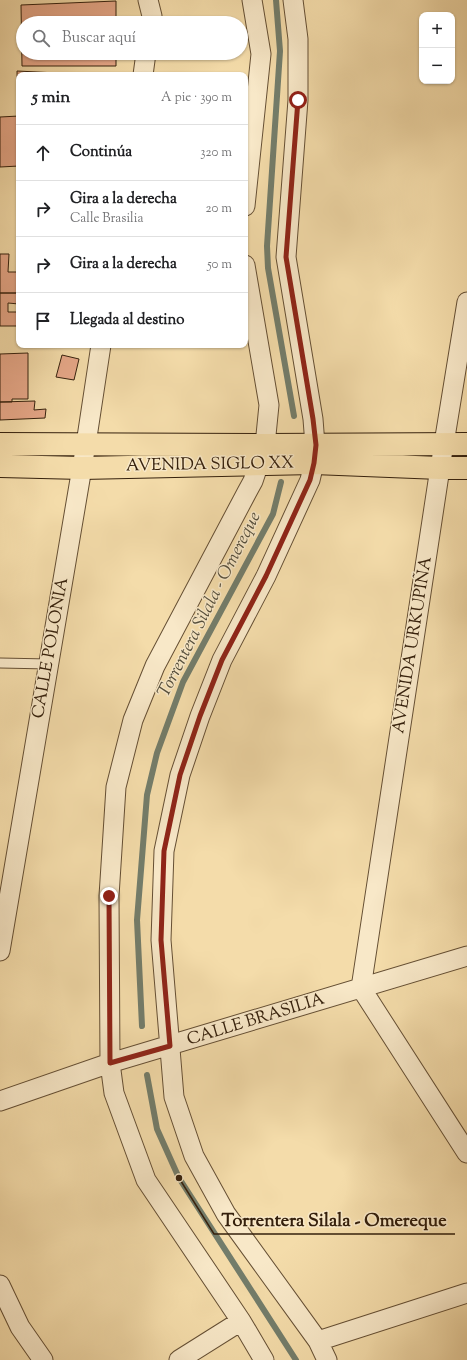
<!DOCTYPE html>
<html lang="es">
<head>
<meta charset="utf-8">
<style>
	:root { --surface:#fff; --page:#f2f2f2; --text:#202124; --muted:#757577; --line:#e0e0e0 }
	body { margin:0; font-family:"Sorts Mill Goudy",serif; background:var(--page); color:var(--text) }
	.controls { position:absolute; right:12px; top:12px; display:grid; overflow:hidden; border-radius:8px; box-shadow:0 1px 3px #0004 }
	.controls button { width:36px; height:36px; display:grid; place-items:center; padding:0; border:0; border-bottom:1px solid var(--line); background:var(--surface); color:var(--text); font:20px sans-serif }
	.stop { position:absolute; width:12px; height:12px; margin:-9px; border:3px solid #8f2418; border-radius:50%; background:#fff }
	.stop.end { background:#8f2418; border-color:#fff; box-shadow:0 1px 4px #0008 }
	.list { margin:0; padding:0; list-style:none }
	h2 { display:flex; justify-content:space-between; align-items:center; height:52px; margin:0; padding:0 16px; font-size:17px }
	h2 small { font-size:13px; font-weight:400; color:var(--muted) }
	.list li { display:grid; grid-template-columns:26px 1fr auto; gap:12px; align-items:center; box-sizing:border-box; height:56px; padding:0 16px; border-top:1px solid var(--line) }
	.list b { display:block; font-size:15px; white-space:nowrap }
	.list p { margin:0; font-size:13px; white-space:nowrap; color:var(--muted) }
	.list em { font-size:13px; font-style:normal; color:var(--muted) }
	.icon { flex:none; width:22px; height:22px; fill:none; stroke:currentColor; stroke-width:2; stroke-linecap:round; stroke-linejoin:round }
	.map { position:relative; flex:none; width:467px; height:1360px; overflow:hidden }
	.search { position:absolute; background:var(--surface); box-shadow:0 1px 3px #0004; left:16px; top:16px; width:232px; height:44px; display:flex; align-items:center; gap:10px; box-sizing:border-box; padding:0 14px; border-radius:22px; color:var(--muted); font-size:15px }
	.panel { position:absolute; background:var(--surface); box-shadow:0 1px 3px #0004; left:16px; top:72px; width:232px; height:276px; border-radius:8px }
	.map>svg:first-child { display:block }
</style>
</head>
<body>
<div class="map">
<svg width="467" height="1360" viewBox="0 0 467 1360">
	<rect width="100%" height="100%" fill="#f4dcaa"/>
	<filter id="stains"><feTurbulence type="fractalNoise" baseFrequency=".005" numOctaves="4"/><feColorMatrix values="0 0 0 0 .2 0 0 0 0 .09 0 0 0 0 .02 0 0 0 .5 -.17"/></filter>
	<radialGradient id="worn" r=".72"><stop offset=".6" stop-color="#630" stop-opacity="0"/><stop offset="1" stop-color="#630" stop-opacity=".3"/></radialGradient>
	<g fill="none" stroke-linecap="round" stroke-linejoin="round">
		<path stroke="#737d6b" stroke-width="6" d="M276,0L280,51L267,246L268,268L294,416
			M142,1026L137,920L147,795L157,753L183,682L273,514L281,482
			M147,1075L157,1129L179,1178L296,1360"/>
	</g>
	<path fill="#e6a788" stroke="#35200c" d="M116,1V23H23V53H116V66H22L21,5Z
		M17,71L57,73V75H19V113L18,114Z
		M19,116V166L0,167V117Z
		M0,254H9L8,272H19V293H0Z
		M0,293H19V309V304L8,303V312H18V326H0Z
		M28,353V399H12V402H0V354Z
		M62,355L79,359L74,380L56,377Z
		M35,401L34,410L46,409L45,418L0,420V402Z"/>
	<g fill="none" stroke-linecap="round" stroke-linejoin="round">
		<defs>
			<path id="lane" d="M0,663L49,664"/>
			<path id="street" d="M148,0L152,16L150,23
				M293,0L298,39V100L286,257L313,419L315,445L314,463L310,480L266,576L222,660L200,716L180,775L164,851L161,940L174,1097L194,1156L226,1214L318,1341L327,1360
				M143,75L146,53
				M245,206L261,54L252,0
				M245,265L269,405L265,445L253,481L247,492L155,666L133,720L116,787L109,896L110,1063L114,1093L146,1180L241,1321L264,1360
				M0,951L86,444L101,345
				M361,988L440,468L467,302
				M361,988L467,1153
				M0,1101L110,1063L467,956
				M0,1285L20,1327L43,1360
				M318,1341L467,1293
				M179,1360L241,1321"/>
			<path id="highway" d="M0,444L265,445L467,444
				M0,466L82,468L314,463L440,468H467"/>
		</defs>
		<use href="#lane" stroke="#654f34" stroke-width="11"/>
		<use href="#street" stroke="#654f34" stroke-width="21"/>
		<use href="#highway" stroke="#35200c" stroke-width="24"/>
		<use href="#lane" stroke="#f8e8c8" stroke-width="9"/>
		<use href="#street" stroke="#f8e8c8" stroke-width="19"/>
		<use href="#highway" stroke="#f4dcaa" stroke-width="22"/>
	</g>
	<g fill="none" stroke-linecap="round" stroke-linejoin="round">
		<path stroke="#8f2418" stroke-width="5" d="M109,896L110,1063L170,1046L161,940L164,851L180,775L200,716L222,660L266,576L310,480L314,463L316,445L313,419L286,257L298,100"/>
	</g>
	<g text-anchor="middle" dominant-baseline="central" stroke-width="3" stroke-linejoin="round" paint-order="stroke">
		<g font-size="17" fill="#35200c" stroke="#f8e8c8">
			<text transform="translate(210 465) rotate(-1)">AVENIDA SIGLO XX</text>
			<text transform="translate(413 645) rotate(-81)">AVENIDA URKUPIÑA</text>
			<text transform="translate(51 648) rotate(-80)">CALLE POLONIA</text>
			<text transform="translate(256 1020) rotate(-17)">CALLE BRASILIA</text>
		</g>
		<g font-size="18" font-style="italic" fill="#544e3c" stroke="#f8e8c8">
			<text transform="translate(210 605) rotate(-63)">Torrentera Silala - Omereque</text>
		</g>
	</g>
	<path fill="none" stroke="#35200c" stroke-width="1.5" d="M179 1178L214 1234H455"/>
	<circle fill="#35200c" stroke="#f8e8c8" stroke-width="1.5" cx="179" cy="1178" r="4"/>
	<g font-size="18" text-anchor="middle" font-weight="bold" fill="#35200c" stroke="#f8e8c8" stroke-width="3" stroke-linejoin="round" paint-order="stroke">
		<text x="334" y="1226">Torrentera Silala - Omereque</text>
	</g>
	<rect width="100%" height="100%" filter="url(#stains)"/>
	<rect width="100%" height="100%" fill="url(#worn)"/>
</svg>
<div class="controls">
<button>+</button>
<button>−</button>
</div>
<div class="stop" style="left:298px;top:100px"></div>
<div class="stop end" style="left:109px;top:896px"></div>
<div class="search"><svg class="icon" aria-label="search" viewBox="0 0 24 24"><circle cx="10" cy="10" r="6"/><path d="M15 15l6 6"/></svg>Buscar aquí</div>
<section class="panel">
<h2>5 min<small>A pie · 390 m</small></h2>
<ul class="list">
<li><svg class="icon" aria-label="ahead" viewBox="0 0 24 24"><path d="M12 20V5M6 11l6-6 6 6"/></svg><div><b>Continúa</b></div><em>320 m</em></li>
<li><svg class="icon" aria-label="right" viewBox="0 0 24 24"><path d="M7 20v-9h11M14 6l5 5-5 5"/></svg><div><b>Gira a la derecha</b><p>Calle Brasilia</p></div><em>20 m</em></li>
<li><svg class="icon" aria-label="right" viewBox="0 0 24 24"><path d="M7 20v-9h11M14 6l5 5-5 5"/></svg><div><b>Gira a la derecha</b></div><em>50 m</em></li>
<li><svg class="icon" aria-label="arrive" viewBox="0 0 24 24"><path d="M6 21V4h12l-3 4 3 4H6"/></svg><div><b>Llegada al destino</b></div></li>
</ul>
</section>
</div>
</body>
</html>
